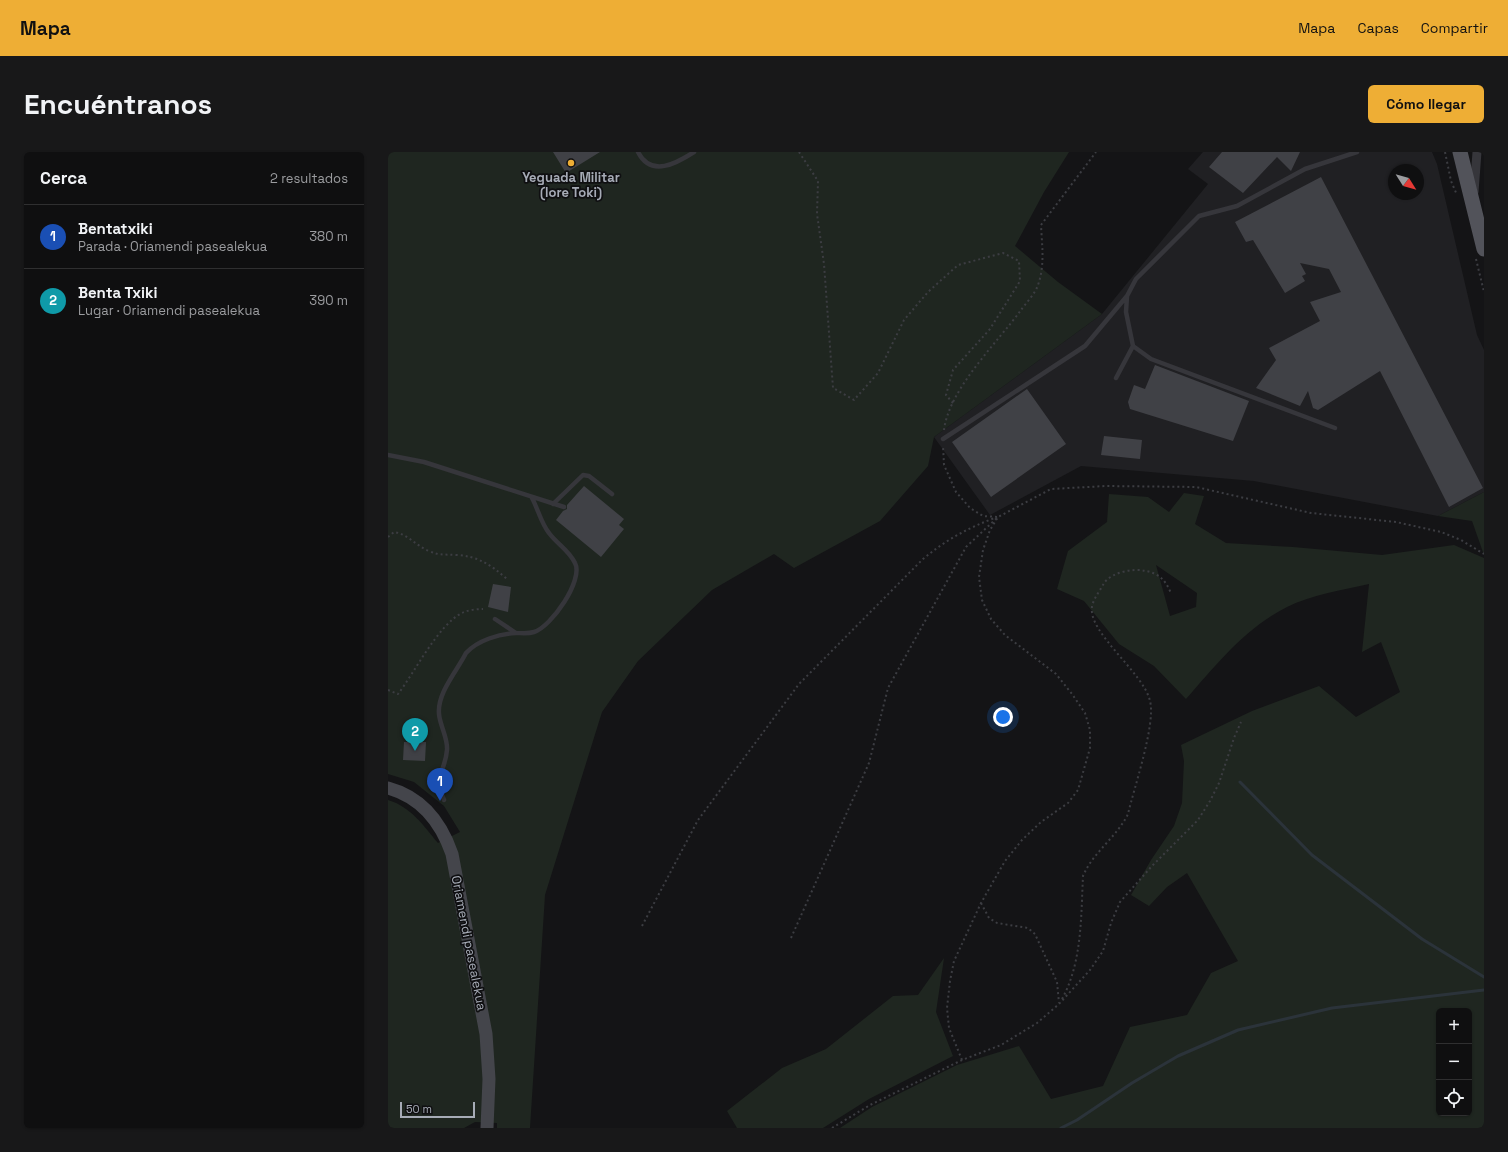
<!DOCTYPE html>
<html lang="es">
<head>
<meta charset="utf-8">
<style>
	:root { --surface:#0f0f10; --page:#181819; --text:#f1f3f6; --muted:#9b9c9f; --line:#2f2f30; --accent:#eeae35 }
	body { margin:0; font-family:"Space Grotesk",sans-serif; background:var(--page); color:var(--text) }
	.controls { position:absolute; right:12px; bottom:12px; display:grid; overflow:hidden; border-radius:6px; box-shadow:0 1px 3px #0004 }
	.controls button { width:36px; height:36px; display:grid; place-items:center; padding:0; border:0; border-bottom:1px solid var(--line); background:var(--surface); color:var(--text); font:20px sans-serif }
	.compass { position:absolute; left:1000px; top:12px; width:36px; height:36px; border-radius:50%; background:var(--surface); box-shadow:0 1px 3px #0004; rotate:127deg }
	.scale { position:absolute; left:12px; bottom:10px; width:75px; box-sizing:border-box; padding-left:4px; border:2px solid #a6abb6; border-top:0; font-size:11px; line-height:14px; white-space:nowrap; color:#a6abb6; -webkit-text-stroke:3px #0f0f11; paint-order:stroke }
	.you { position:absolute; left:615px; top:565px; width:14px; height:14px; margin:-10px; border:3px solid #fff; border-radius:50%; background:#1a73e8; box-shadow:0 0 0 6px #1a73e833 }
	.badge { display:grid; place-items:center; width:26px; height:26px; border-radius:50%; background:var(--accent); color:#fff; font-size:13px; font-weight:700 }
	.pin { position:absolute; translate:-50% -33px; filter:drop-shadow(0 1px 2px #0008) }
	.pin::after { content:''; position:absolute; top:21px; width:14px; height:12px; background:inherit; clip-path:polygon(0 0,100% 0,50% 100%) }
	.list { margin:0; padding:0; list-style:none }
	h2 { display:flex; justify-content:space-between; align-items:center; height:52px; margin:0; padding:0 16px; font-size:17px }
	h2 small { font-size:13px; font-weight:400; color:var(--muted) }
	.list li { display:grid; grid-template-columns:26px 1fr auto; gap:12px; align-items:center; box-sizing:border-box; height:64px; padding:0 16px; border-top:1px solid var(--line) }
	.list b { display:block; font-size:15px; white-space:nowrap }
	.list p { margin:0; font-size:13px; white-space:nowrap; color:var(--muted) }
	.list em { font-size:13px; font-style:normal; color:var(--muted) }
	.icon { flex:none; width:22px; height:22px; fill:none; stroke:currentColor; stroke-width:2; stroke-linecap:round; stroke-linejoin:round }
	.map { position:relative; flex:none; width:1096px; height:976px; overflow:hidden; border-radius:6px }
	header { display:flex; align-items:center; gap:24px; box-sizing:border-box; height:56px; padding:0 20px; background:var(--accent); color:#111 }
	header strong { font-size:19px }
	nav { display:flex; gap:22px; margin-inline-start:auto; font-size:14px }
	.intro { display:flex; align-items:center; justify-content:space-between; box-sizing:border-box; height:96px; padding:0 24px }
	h1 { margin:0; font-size:28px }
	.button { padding:10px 18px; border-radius:6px; background:var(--accent); color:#111; font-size:14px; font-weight:700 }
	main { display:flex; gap:24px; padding:0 24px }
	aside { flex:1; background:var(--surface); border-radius:6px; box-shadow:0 1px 3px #0004 }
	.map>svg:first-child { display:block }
</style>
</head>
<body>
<header>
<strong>Mapa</strong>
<nav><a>Mapa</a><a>Capas</a><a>Compartir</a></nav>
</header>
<div class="intro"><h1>Encuéntranos</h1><a class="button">Cómo llegar</a></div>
<main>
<aside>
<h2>Cerca<small>2 resultados</small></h2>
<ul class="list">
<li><span class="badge" style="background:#1a4fb4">1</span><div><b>Bentatxiki</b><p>Parada · Oriamendi pasealekua</p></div><em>380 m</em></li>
<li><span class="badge" style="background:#0f9aa8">2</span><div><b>Benta Txiki</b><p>Lugar · Oriamendi pasealekua</p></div><em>390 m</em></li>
</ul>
</aside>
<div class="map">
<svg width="1096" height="976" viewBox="0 0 1096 976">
	<rect width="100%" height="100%" fill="#141416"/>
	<path fill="#202023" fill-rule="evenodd" d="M815,0H1044L1049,12L1089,183L1096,198V340L1050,364L866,329L693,314L602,363L546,285L714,162L820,32L800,17ZM1006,18H1030V42H1006Z"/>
	<path fill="#1f2620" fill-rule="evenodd" d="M0,0H681L656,40L627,94L670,130L714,162L546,285L540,314L492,369L406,416L386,402L324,438L250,509L214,560L157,743L142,976H109V971L87,970L76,976H0V648C23,655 35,673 50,691L72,680L56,654L26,630L0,622Z
		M1096,340V403L1084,369L1050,364Z
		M796,341L816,344L807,372L838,391L905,395L994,403L1066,393L1096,406V976H452L484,955L569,913L631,894L663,947L715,934L742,875L799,863L823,821L850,809L799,721L779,735L761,754L743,743L763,708L786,674L794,651L796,609L793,593L864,559L931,534L968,565L1012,540L993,490L974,500L981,432C954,438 923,443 899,455C857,476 828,513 798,547L766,514L731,492L696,449L669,437L680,399L719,370L721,342L760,345L781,360ZM768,413L809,441L808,455L782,464ZM1051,859H1081V961H1051Z
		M556,806L548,860L565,904L481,947L435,976H349L339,959L394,916L438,897L505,844L530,843Z"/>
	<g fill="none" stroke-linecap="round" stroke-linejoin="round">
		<path stroke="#2b333a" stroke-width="3" d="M852,630L924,703L1034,787L1096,825
			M673,976L689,968L744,931L790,904L850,878L944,856L1096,838"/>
	</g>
	<path fill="#404146" d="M165,0H212L178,21Z
		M834,0H912L903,19L889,5L855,41L821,15Z
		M933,25L1095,336L1061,355L992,219L930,258L925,256L920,239L912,254L868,236L888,208L881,196L932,169L922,150L953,140L941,117L912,111L918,122L914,124L917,129L897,141L865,88L858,90L847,70Z
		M767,213L861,249L845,289L742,257L740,250L746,233L757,237Z
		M639,237L678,292L603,345L564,290Z
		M716,284L754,288L752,307L713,303Z
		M196,334L236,367L231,373L236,377L213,405L168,368L175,359L179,357V353Z
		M105,432L123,435L120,460L100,455Z
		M16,590H38L37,609L15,608Z"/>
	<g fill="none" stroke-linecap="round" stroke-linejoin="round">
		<path stroke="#3c3d42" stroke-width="2" stroke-dasharray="2 3" stroke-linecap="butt" d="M411,0L430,29L429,62L436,112L445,236L466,248L490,221L516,168L540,140L570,113L615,101L631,109L632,129L602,177L565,218L558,243L565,251
			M1057,0L1063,29L1069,43
			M1088,107L1096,140
			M556,278C561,237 609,191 633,158C638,151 647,142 650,133C657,113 654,94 653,73L708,0
			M0,385L6,380C20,382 28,394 41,399C52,404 57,402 68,403C90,404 103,413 119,427
			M0,538L10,542C27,520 50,473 74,461C80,458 88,457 95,457
			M593,751L601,766L609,771L640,776L647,782L669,830L671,851
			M254,774L310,668L411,532L535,407C559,387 580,376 609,365
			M403,786L481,611L500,536L578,395L610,365L595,364L582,356L568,340L556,313L555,294
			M674,847C694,811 693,765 695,724C705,700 729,685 740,662C746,636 768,572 762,549C756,521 700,481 704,455C705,447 712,439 716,431C724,420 745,416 758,419C772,422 777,428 783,441
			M574,908L561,876L559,856L562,829L566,809L593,751L617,709L634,688L653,670L680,651L690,638L702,596V578L697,561L684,542L668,522L617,483L603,467L594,448L591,425L595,398L602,378L610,365L663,337L718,334L808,335L923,361L1008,370L1053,380L1073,388L1096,402
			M444,976L482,953L574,908L613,893L649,871L671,852L702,818L715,799L723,771L732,750L764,714L810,668L822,649L831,631L846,586L853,570"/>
		<path stroke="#36363b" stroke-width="4.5" d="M250,0C263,26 289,11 306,0
			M745,194L763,207L947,276
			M728,226L745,194L738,160L739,144L748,127L811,64L849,54L917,17L969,0
			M555,287L697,194L739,144
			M0,303L36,310L176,355
			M165,352L195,323L201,324L224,342
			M107,467L128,481
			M56,648C45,622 57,621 59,598C60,586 52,574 51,562C49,541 69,519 78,501C90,488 111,482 128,481C134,481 140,482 146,480C163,475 196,428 187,411C181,398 169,392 161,381C153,371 150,357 144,346"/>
		<path stroke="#36363b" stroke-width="9" d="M1086,40L1089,0"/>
		<path stroke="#44454b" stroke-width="13" d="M0,636C33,645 53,670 64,702L98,882L101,927L99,976"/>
		<path stroke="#52535a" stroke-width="15" d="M1072,0L1096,97"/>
	</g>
	<circle fill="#eeae35" stroke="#0f0f11" stroke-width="1.5" cx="183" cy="11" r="4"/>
	<g text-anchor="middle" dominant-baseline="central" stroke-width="3.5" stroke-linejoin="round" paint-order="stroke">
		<g font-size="13" font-weight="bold" fill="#a6abb6" stroke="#0f0f11">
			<text x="183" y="25">Yeguada Militar<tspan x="183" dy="15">(lore Toki)</tspan></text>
		</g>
		<g font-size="13" fill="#a6abb6" stroke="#0f0f11">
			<text transform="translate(81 791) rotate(79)">Oriamendi pasealekua</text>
		</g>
	</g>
</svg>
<div class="controls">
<button>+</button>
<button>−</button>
<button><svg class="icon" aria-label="locate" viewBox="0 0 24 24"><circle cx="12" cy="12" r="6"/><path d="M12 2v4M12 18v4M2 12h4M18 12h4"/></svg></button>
</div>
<svg class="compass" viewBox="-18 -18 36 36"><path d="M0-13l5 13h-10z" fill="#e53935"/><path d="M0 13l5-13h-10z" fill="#9b9c9f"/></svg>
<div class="scale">50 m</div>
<div class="you"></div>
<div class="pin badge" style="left:52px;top:649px;background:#1a4fb4">1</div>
<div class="pin badge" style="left:27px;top:599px;background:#0f9aa8">2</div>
</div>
</main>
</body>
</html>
